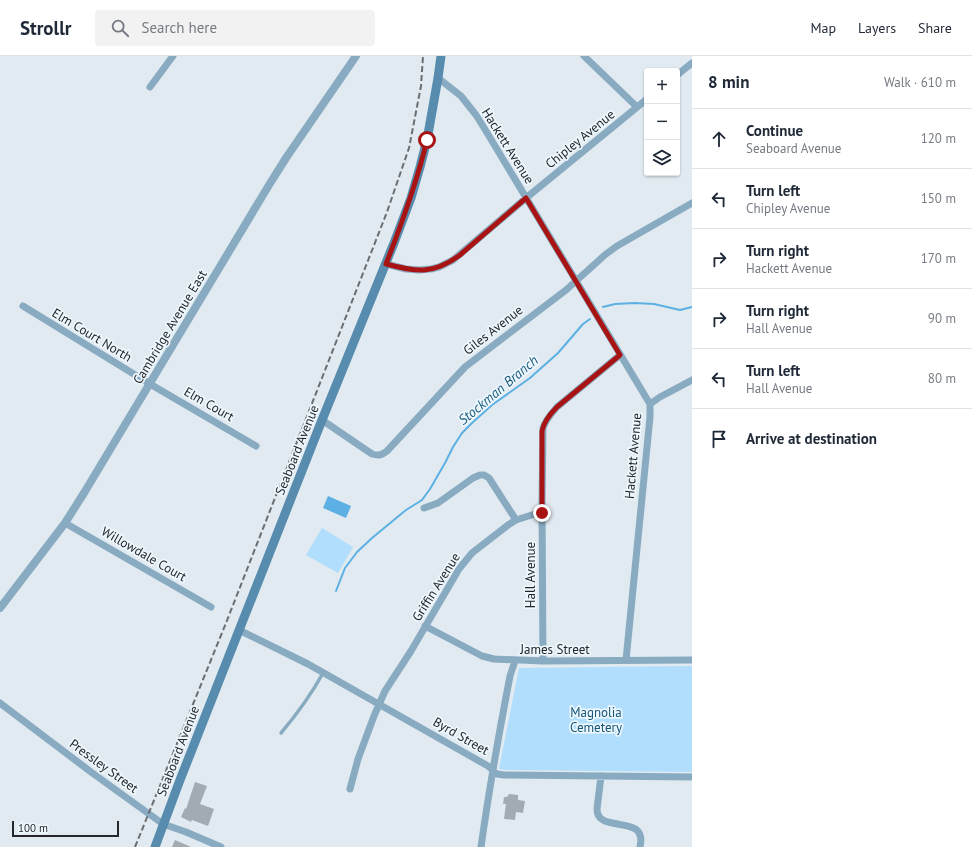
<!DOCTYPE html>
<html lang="en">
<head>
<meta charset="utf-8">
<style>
	:root { --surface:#fff; --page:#f2f2f3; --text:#1f2937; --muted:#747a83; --line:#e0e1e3 }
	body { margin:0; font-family:"PT Sans",sans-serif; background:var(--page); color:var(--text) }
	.controls { position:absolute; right:12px; top:12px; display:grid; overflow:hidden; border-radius:4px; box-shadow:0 1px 3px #0004 }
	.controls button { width:36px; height:36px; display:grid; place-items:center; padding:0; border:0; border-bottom:1px solid var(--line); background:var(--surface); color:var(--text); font:20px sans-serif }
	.scale { position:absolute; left:12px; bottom:10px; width:107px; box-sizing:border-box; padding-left:4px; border:2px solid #24272a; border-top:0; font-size:11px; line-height:14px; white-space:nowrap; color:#24272a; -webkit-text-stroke:3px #edf7fe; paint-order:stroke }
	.stop { position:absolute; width:12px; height:12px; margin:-9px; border:3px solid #a81413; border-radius:50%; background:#fff }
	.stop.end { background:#a81413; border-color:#fff; box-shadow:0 1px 4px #0008 }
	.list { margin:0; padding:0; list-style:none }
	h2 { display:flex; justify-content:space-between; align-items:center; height:52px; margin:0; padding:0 16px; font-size:17px }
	h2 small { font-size:13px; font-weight:400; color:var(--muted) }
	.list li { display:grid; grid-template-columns:26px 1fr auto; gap:12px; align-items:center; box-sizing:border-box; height:60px; padding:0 16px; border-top:1px solid var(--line) }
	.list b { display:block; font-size:15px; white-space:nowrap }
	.list p { margin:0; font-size:13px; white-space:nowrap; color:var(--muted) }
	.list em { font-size:13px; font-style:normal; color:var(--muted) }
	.icon { flex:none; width:22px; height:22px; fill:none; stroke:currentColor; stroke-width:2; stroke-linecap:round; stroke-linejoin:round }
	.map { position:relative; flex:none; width:692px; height:791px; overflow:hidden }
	header { display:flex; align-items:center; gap:24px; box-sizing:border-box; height:56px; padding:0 20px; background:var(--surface); border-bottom:1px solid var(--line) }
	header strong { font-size:19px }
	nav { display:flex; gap:22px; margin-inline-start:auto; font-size:14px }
	.search { width:280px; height:36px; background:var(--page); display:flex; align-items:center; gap:10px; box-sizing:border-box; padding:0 14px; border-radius:4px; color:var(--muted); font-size:15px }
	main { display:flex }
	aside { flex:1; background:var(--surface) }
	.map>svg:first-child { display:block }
</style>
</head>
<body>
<header>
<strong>Strollr</strong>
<div class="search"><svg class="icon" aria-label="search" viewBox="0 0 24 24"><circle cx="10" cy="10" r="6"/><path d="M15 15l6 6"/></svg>Search here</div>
<nav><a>Map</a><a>Layers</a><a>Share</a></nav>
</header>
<main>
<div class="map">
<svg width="692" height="791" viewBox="0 0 692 791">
	<rect width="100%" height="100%" fill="#e0eaf0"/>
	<path fill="#b0defc" d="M322,472L353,491L338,517L306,499Z
		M692,610V716L507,714L499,713L519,612Z"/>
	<path fill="#5cb0e4" d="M328,440L351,450L346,462L323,452Z"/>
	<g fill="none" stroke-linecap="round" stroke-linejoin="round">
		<path stroke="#5cb0e4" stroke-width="2" d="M603,251L615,248L635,247L654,248L680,254L692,251
			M336,535L345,512L357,496L372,482L406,454L422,444L430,433L445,407L453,391L462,377L472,367L492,349L530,322L558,297L583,268L590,263"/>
	</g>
	<path fill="#a2abb2" d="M195,726L207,730L200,748L214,753L208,770L192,764L191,766L181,761L185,752L186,753Z
		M509,738L518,739V744L525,745L523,757L516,756L515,764L504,763L506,748H503L504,741H507Z
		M175,784L191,791H172Z"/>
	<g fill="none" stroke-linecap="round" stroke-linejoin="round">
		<path stroke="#89abc2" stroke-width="3.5" d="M281,677C297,658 311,639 323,617"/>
		<path stroke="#89abc2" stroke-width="7" d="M584,0L637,51
			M677,19L692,7
			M438,22L461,40L476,59L486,75L650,348V361L626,604
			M150,31L173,0
			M386,208L406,213L419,214L431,213L439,211L453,204L526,142L647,43
			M23,250L150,328L256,390
			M650,348L660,341L692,324
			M322,364L372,398C379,400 382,399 387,395L465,311L566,234L606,198L617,190L692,147
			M424,452L438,447L473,422L480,419H484L489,422L516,464
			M65,467L211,551
			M425,570L482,600L494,603L543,605L692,604
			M239,574L308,608L488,710L497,718L504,719L692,721
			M543,605L542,447L543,372C546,363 551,358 557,351L620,299
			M0,647L91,716L163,768L186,776L221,791
			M601,720L597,753C597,779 648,756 640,791
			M350,733L358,703L374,660L385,635L411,595L459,513L472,497L508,469L516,464L535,458L542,457
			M481,791C489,734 499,677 510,620L515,605"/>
		<path stroke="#89abc2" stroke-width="8" d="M0,552L65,467L84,437L269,129L286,102L356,0"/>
		<path stroke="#588cae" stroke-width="9" d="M155,791L180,724L322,364L394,187L411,142L420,111L427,84L438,22L441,0"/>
		<path stroke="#6a6f73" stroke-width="2" stroke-dasharray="6 3" stroke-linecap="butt" d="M135,791L226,567L387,156L409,92L421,30L423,0"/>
	</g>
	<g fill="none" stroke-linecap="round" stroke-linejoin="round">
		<path stroke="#a81413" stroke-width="5" d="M427,84C417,126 402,167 386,208C416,216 433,219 460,199L526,142L620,299L557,351C550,358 544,365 542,375V457"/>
	</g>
	<g text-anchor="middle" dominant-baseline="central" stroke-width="3.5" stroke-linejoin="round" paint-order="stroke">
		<g font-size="13" fill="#24272a" stroke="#edf7fe">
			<text transform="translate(580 83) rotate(-39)">Chipley Avenue</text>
			<text transform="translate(508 90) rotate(58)">Hackett Avenue</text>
			<text transform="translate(170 271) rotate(-59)">Cambridge Avenue East</text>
			<text transform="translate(493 274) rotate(-38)">Giles Avenue</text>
			<text transform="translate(92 279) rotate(31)">Elm Court North</text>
			<text transform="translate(209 348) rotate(30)">Elm Court</text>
			<text transform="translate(297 394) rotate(-68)">Seaboard Avenue</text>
			<text transform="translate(633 400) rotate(-85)">Hackett Avenue</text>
			<text transform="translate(144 498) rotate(30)">Willowdale Court</text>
			<text transform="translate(530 519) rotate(-90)">Hall Avenue</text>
			<text transform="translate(436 531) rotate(-58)">Griffin Avenue</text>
			<text x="555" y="593">James Street</text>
			<text transform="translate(461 680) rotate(30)">Byrd Street</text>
			<text transform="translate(178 695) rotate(-69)">Seaboard Avenue</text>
			<text transform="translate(104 710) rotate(36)">Pressley Street</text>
		</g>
		<g font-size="13" fill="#165679" stroke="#edf7fe">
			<text x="596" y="656">Magnolia<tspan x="596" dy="15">Cemetery</tspan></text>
		</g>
		<g font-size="14" font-style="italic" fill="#1a597c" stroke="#edf7fe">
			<text transform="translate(498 334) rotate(-40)">Stockman Branch</text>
		</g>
	</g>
</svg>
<div class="controls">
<button>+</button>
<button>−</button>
<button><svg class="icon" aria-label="layers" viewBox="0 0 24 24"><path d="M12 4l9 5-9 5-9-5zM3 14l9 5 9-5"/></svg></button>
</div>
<div class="scale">100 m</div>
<div class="stop" style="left:427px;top:84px"></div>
<div class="stop end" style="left:542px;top:457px"></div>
</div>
<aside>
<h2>8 min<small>Walk · 610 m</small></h2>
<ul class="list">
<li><svg class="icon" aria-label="ahead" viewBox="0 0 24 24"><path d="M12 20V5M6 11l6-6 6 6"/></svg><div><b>Continue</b><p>Seaboard Avenue</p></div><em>120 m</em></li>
<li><svg class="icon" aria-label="left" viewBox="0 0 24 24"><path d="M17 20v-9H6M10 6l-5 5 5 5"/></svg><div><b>Turn left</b><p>Chipley Avenue</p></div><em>150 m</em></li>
<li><svg class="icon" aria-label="right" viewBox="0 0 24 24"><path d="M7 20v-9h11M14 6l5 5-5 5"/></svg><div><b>Turn right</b><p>Hackett Avenue</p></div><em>170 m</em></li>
<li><svg class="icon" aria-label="right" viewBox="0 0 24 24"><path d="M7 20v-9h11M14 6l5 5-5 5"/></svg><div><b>Turn right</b><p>Hall Avenue</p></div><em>90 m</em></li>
<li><svg class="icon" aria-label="left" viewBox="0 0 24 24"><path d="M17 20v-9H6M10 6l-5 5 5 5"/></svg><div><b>Turn left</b><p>Hall Avenue</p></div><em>80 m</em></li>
<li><svg class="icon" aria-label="arrive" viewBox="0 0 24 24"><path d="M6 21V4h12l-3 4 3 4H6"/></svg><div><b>Arrive at destination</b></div></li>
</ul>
</aside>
</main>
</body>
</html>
